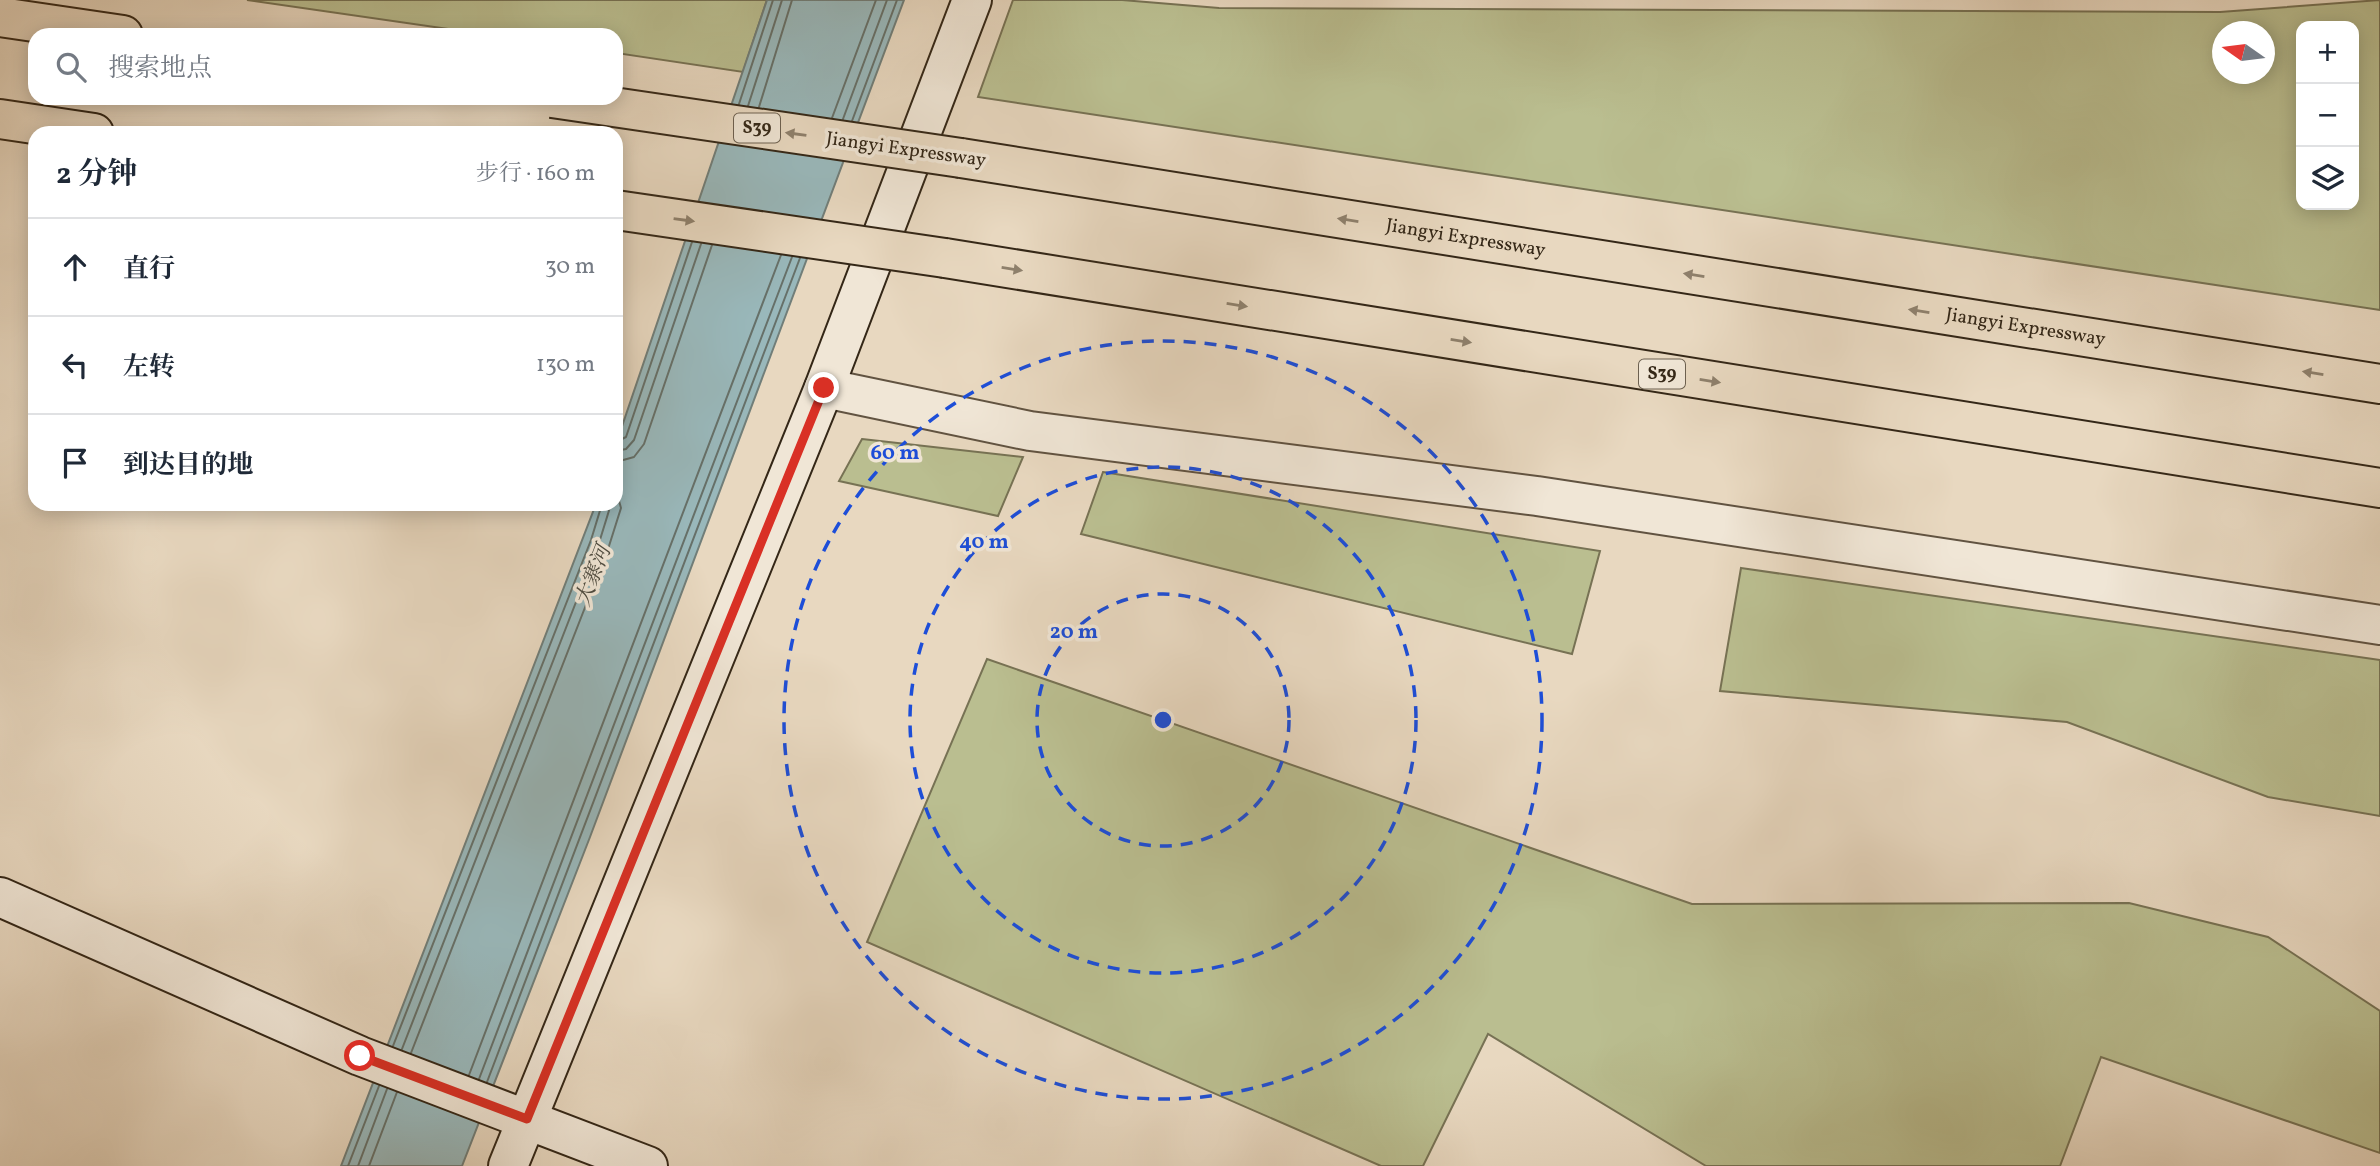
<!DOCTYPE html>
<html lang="zh">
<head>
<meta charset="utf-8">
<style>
	:root { --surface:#fff; --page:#f2f2f3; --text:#1f2937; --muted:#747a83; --line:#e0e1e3 }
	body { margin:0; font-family:Vollkorn,"Noto Serif SC",serif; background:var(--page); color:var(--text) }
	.controls { position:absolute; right:21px; top:21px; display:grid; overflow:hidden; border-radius:14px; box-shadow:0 4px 18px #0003 }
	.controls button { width:63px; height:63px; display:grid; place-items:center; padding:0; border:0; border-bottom:2px solid var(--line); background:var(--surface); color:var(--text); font:35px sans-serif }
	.compass { position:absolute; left:2212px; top:21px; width:63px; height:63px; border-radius:50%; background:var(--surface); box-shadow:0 4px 18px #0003; rotate:284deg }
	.stop { position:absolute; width:21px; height:21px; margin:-16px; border:5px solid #d93025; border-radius:50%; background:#fff }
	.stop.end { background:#d93025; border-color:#fff; box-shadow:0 2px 7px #0008 }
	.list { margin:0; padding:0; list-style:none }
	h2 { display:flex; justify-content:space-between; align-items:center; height:91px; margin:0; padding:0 28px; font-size:30px }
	h2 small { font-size:23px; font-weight:400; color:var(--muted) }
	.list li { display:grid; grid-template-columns:46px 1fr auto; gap:21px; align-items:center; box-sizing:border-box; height:98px; padding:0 28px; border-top:2px solid var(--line) }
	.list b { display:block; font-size:26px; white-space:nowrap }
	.list em { font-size:23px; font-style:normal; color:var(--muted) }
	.icon { flex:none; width:38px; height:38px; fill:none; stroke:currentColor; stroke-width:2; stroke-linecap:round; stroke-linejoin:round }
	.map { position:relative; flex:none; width:2380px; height:1166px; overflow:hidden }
	.search { position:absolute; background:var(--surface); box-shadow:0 4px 18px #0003; left:28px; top:28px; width:595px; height:77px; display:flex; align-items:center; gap:18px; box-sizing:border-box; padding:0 24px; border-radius:21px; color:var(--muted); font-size:26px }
	.panel { position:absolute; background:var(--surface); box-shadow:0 4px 18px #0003; left:28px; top:126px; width:595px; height:385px; border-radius:21px }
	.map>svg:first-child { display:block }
</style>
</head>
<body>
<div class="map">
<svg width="2380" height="1166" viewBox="0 0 2380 1166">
	<rect width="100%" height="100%" fill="#e8d8c0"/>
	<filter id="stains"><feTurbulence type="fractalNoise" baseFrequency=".00286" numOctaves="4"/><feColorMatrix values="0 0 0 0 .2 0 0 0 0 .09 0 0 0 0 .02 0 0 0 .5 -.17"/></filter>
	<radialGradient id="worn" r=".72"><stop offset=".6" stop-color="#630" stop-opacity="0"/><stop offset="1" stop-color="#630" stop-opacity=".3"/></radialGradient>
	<path fill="#babe90" stroke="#777254" stroke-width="2" fill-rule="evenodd" d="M247,0H767L743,72L616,53V35H490Z
		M1013,0H1122L1219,8L2220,12L2380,0V310L978,97ZM2301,26H2354V205H2301ZM2222,32H2264V74H2222Z
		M862,439L1023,457L998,516L839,481Z
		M1103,472L1600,551L1572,654L1081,534Z
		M1741,568L2380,660V816L2268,797L2067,722L1720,691Z
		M987,659L1692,904L2129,903L2268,937L2380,1011V1153L2101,1057L2060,1166H1706L1488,1034L1423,1166H1381L867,942Z"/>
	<path fill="#99b8bb" stroke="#717e79" stroke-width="2" d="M767,0H904L590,837L462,1166H341L596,504H616V444Z"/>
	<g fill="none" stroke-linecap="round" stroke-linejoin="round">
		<path stroke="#667069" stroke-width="2" d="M739,104L773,0
			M748,106L782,0
			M759,107L792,0
			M832,118L876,0
			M843,119L887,0
			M852,121L897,0
			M616,442L626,437L692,242
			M616,451L626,449L634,440L701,244
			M616,462L634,457L644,444L712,245
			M393,1046L591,540L602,504
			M402,1049L599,543L611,504
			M411,1053L609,546L621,508L616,490
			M469,1075L781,255
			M479,1079L792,257
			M487,1082L800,258
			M348,1166L379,1086
			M358,1166L387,1089
			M369,1166L397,1092"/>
		<defs>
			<path id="street" d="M824,388L1030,431L1537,496L2380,625"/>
			<path id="secondary" d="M0,897L360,1056L648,1166
				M508,1166L824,388L972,0"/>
			<g id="highway">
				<path d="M0,17L123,35"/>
				<path d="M0,119L94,133"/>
				<path id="s1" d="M961,158L2380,384"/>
				<path d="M945,258L2380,488"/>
			</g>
		</defs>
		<use href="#street" stroke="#615341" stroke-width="42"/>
		<use href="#secondary" stroke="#342717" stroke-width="42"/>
		<use href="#highway" stroke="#342717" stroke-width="42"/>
		<use href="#street" stroke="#f0e6d6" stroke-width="38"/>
		<use href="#secondary" stroke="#f0e6d6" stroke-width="38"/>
		<use href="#highway" stroke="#e8d8c0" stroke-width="38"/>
		<defs>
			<path id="highway-bridge" d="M552,98L961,158
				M616,210L945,258"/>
		</defs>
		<use href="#highway-bridge" stroke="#342717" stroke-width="42" stroke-linecap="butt"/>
		<use href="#highway-bridge" stroke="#e8d8c0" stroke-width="38"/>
	</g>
	<defs><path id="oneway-solid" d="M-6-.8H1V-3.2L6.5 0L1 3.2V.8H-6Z" transform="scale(1.75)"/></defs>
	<g fill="#8e806c">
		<use href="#oneway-solid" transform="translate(796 134) rotate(-172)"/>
		<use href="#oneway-solid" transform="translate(684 220) rotate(8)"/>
		<use href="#oneway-solid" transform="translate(1348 220) rotate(-171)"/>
		<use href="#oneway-solid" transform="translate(1012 269) rotate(9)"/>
		<use href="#oneway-solid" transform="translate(1694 275) rotate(-171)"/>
		<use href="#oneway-solid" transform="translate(1237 305) rotate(9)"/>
		<use href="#oneway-solid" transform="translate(1919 311) rotate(-171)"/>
		<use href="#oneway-solid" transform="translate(1461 341) rotate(9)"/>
		<use href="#oneway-solid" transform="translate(2313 373) rotate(-171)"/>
		<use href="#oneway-solid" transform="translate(1710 381) rotate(9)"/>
	</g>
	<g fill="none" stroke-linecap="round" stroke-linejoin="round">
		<path stroke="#d93025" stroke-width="9" d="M360,1056L527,1119L824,388"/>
	</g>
	<g fill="none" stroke="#1d4ed8" stroke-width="3.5" stroke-dasharray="12 9">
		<circle cx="1163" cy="720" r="126"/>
		<circle cx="1163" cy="720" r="253"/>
		<circle cx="1163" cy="720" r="379"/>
	</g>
	<g text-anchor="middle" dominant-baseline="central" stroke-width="7" stroke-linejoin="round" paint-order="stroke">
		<g fill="#f0e6d6" stroke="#6c6050" stroke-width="2">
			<rect x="734" y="113.5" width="46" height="29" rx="5"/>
			<rect x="1639" y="359.5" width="46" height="29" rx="5"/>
		</g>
		<g font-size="18" font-weight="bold" fill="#342717">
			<text x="757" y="128">S39</text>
			<text x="1662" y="374">S39</text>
		</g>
		<g font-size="19" fill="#342717" stroke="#f0e6d6">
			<text transform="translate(906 150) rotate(8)">Jiangyi Expressway</text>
			<text stroke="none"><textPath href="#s1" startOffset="511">Jiangyi Expressway</textPath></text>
			<text stroke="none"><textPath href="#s1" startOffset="1078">Jiangyi Expressway</textPath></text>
		</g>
		<g font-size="21" font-style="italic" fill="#4d4b40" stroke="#f0e6d6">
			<text transform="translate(594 576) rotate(-69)">大寨河</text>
		</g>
	</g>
	<circle cx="1163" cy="720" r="10" fill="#1d4ed8" stroke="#f0e6d6" stroke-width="3.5"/>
	<g font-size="21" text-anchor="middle" font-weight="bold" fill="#1d4ed8" stroke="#f0e6d6" stroke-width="7" stroke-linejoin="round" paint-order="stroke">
		<text x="895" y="459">60 m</text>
		<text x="984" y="548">40 m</text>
		<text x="1074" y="638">20 m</text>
	</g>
	<rect width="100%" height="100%" filter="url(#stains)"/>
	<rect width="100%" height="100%" fill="url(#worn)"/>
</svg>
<div class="controls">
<button>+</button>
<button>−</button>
<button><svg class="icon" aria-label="layers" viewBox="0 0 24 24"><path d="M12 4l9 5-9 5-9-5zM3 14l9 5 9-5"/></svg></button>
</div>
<svg class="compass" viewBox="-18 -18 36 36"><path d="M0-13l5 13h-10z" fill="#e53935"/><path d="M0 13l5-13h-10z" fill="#747a83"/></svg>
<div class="stop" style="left:360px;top:1056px"></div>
<div class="stop end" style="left:824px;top:388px"></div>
<div class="search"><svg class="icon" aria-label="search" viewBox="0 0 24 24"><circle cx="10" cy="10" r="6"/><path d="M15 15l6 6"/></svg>搜索地点</div>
<section class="panel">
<h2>2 分钟<small>步行 · 160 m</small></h2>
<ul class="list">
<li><svg class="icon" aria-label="ahead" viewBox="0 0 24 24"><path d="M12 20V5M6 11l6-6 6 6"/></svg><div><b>直行</b></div><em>30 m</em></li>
<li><svg class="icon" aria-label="left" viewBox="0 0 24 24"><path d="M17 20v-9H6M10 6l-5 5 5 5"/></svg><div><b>左转</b></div><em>130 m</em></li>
<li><svg class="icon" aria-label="arrive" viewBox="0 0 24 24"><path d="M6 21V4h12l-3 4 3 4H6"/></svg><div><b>到达目的地</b></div></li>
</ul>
</section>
</div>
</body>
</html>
